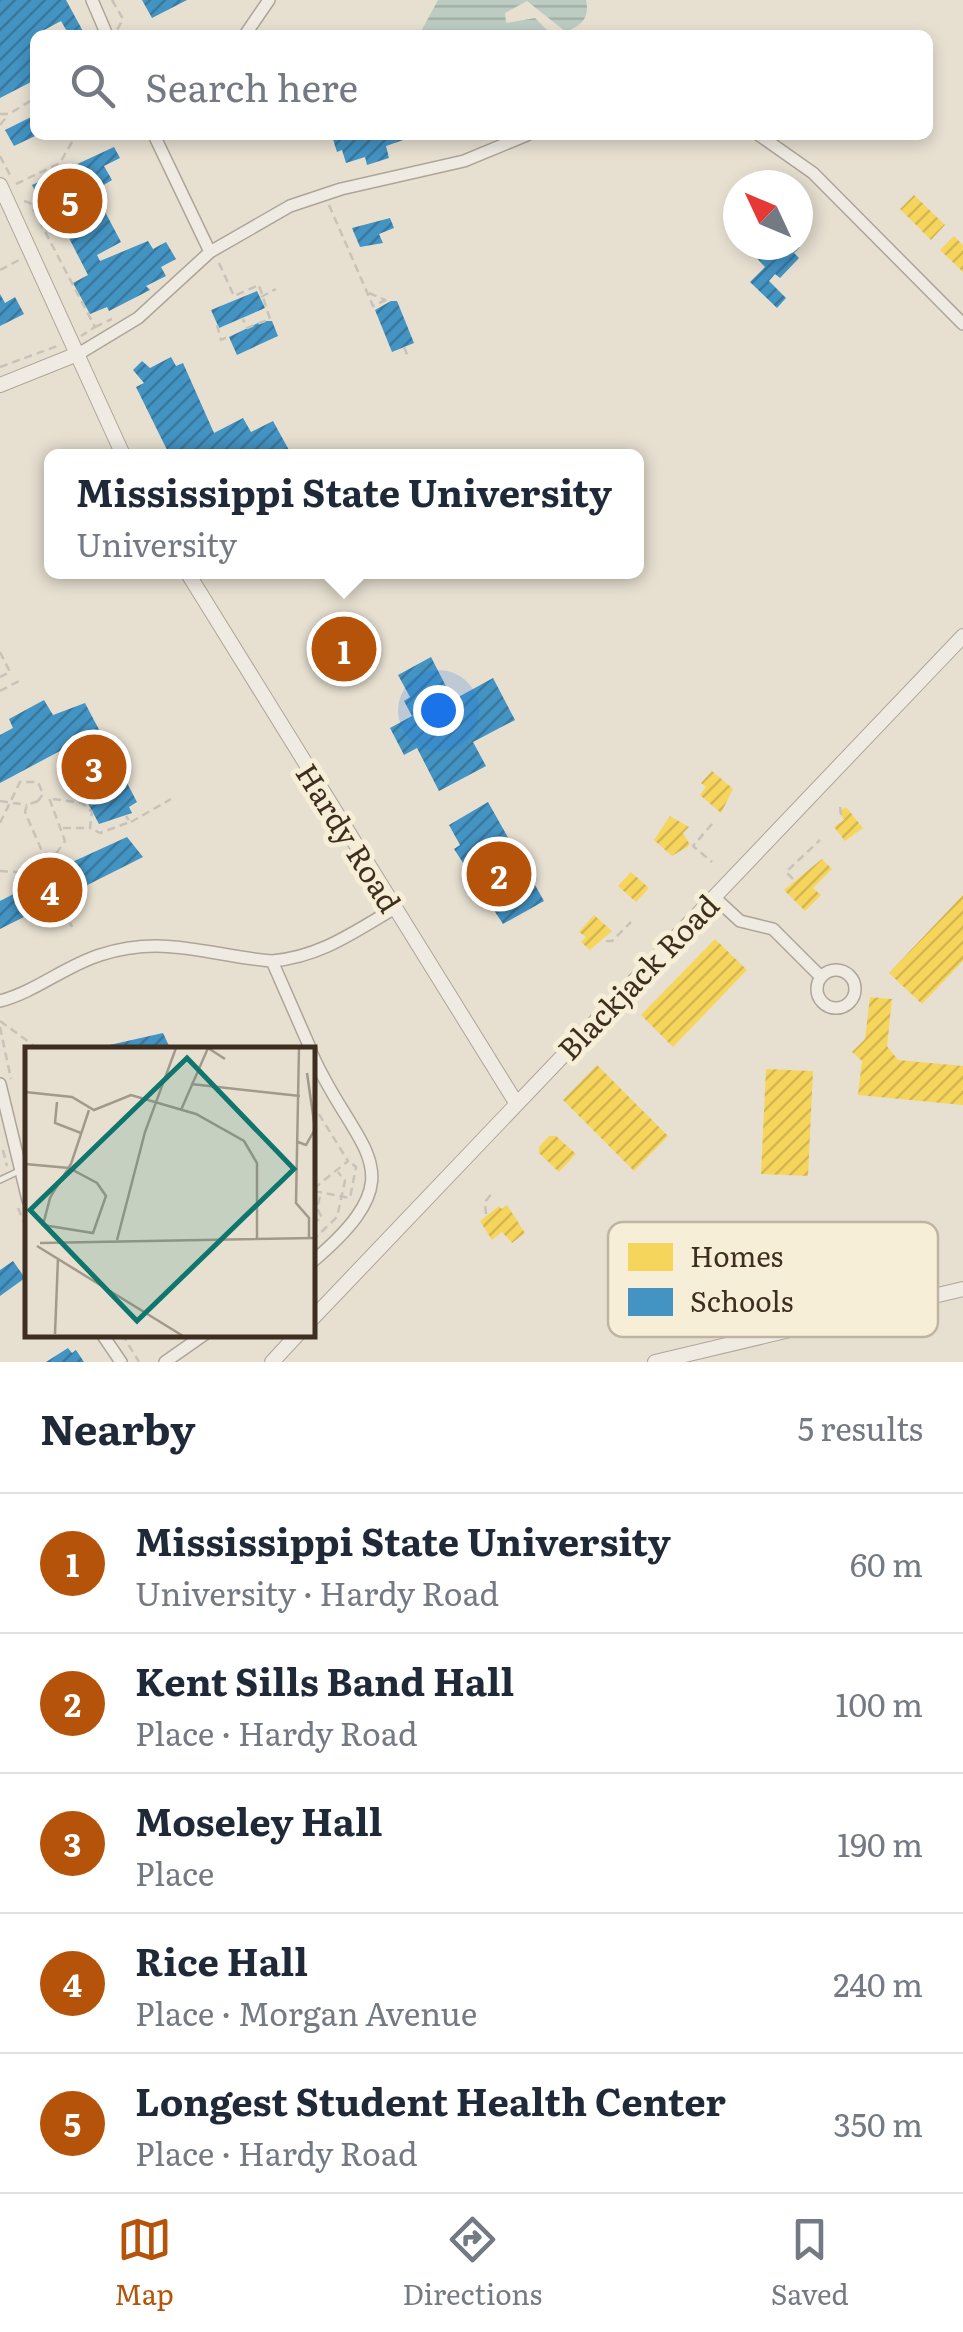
<!DOCTYPE html>
<html lang="en">
<head>
<meta charset="utf-8">
<style>
	:root { --surface:#fff; --page:#f2f2f3; --text:#1f2937; --muted:#747a83; --line:#e0e1e3; --accent:#b45309 }
	body { margin:0; font-family:Literata,serif; background:var(--page); color:var(--text) }
	.compass { position:absolute; left:723px; top:170px; width:90px; height:90px; border-radius:50%; background:var(--surface); box-shadow:0 5px 15px #0003; rotate:314deg }
	.you { position:absolute; left:438px; top:710px; width:35px; height:35px; margin:-25px; border:8px solid #fff; border-radius:50%; background:#1a73e8; box-shadow:0 0 0 15px #1a73e833 }
	.badge { display:grid; place-items:center; width:65px; height:65px; border-radius:50%; background:var(--accent); color:#fff; font-size:32px; font-weight:700 }
	.pin { position:absolute; translate:-50% -50%; border:5px solid #fff; box-shadow:0 2px 10px #0006 }
	.popup { position:absolute; left:44px; top:449px; width:600px; height:130px; box-sizing:border-box; display:grid; place-content:center; border-radius:15px; background:var(--surface); filter:drop-shadow(0 2px 8px #0005); font-size:32px; white-space:nowrap; color:var(--muted) }
	.popup b { font-size:38px; color:var(--text) }
	.popup::after { content:''; position:absolute; left:50%; top:100%; margin-left:-20px; border:20px solid transparent; border-top-color:var(--surface) }
	.list { margin:0; padding:0; list-style:none }
	h2 { display:flex; justify-content:space-between; align-items:center; height:130px; margin:0; padding:0 40px; font-size:42px }
	h2 small { font-size:32px; font-weight:400; color:var(--muted) }
	.list li { display:grid; grid-template-columns:65px 1fr auto; gap:30px; align-items:center; box-sizing:border-box; height:140px; padding:0 40px; border-top:2px solid var(--line) }
	.list b { display:block; font-size:38px; white-space:nowrap }
	.list p { margin:0; font-size:32px; white-space:nowrap; color:var(--muted) }
	.list em { font-size:32px; font-style:normal; color:var(--muted) }
	.icon { flex:none; width:55px; height:55px; fill:none; stroke:currentColor; stroke-width:2; stroke-linecap:round; stroke-linejoin:round }
	.map { position:relative; flex:none; width:963px; height:1362px; overflow:hidden }
	.search { position:absolute; background:var(--surface); box-shadow:0 5px 15px #0003; left:30px; right:30px; top:30px; height:110px; display:flex; align-items:center; gap:25px; box-sizing:border-box; padding:0 35px; border-radius:15px; color:var(--muted); font-size:38px }
	.sheet { height:830px; background:var(--surface) }
	nav { display:flex; justify-content:space-around; align-items:center; box-sizing:border-box; height:140px; border-top:2px solid var(--line); background:var(--surface); font-size:28px; color:var(--muted) }
	nav a { display:grid; justify-items:center; gap:5px }
	nav .on { color:var(--accent) }
	.map>svg:first-child { display:block }
</style>
</head>
<body>
<div class="map">
<svg width="963" height="1362" viewBox="0 0 963 1362">
	<defs>
		<pattern id="water-rules" width="6" height="5" patternUnits="userSpaceOnUse" patternTransform="scale(2.5)"><rect width="6" height="5" fill="#bcccc2"/><path d="M0 2.5h6" fill="none" stroke="#a2b0a6"/></pattern>
		<pattern id="homes-hatch" width="6" height="6" patternUnits="userSpaceOnUse" patternTransform="scale(2.5)"><rect width="6" height="6" fill="#f6d55c"/><path d="M-1 1l2-2M0 6l6-6M5 7l2-2" fill="none" stroke="#d4b750"/></pattern>
		<pattern id="schools-hatch" width="6" height="6" patternUnits="userSpaceOnUse" patternTransform="scale(2.5)"><rect width="6" height="6" fill="#4393c3"/><path d="M-1 1l2-2M0 6l6-6M5 7l2-2" fill="none" stroke="#39789e"/></pattern>
	</defs>
	<rect width="100%" height="100%" fill="#e7e0d1"/>
	<path fill="url(#water-rules)" d="M438,0H586C590,18 582,25 566,32L527,1L505,13L506,23L535,18L552,35H419Z"/>
	<path fill="url(#homes-hatch)" d="M914,195L945,225L931,240L900,209Z
		M954,236L963,245V272L940,250Z
		M712,771L733,789L721,813L700,795L706,787L701,783Z
		M846,807L863,828L845,841L834,827L844,820L839,812Z
		M670,816L689,827L683,833L690,845L672,856L654,840Z
		M822,859L832,869L813,888L821,895L805,911L784,890Z
		M631,872L649,888L636,902L618,886Z
		M963,895V961L922,1004L889,973Z
		M594,915L612,931L590,950L581,942L586,937L579,932Z
		M715,939L747,970L673,1047L641,1015Z
		M870,997L892,999L887,1046L898,1060L963,1066V1105L858,1095L862,1061L852,1052L865,1039Z
		M597,1065L668,1136L634,1171L563,1100Z
		M766,1069L813,1071L808,1176L761,1174Z
		M549,1136H556L576,1154L559,1172L539,1153V1147Z
		M507,1205L525,1233L512,1243L502,1232L492,1240L480,1221L499,1206L502,1209Z
		M900,1230L901,1234L912,1232L916,1277L894,1280L893,1275L852,1285L851,1282L832,1285L834,1299H811L809,1269L803,1266L800,1245L821,1238L824,1254L849,1247L848,1243L865,1240L866,1247L867,1243H890L888,1232Z
		M642,1249L660,1272L654,1276L658,1282L649,1287L647,1284L641,1287L625,1259Z"/>
	<path fill="url(#schools-hatch)" d="M0,0H66L85,35H69L61,21L35,35V80L0,98Z
		M142,0H187L152,18Z
		M35,115V136L14,146L5,130Z
		M336,135H408L409,138L386,146L389,158L367,165L365,157L346,163L342,150L337,152L332,136Z
		M114,147L120,158L104,166L112,180L94,191L121,242L97,255L100,261L148,241L153,249L166,242L176,259L161,267L166,276L146,286L150,290L109,311L107,307L90,314L73,283L88,275L55,211L48,215L32,185Z
		M390,218L394,228L379,234L383,243L360,247L352,228Z
		M758,245L800,247L794,253L799,258L780,278L775,274L769,281L786,298L777,308L750,282L765,267L751,252Z
		M257,291L265,308L219,328L211,310Z
		M0,294L5,303L15,297L24,314L0,326Z
		M391,301H397L414,343L392,352L375,310Z
		M262,321H272L278,336L237,355L229,337Z
		M171,357L176,366L183,363L214,433L243,418L251,432L273,421L290,452L282,456H170L136,387L144,383L133,370L142,361L150,368Z
		M431,657L453,700L493,678L515,720L473,742L486,766L439,791L417,748L404,755L390,728L412,716L404,701L410,697L398,675Z
		M44,700L53,715L85,703L137,802L129,807L132,813L99,824L60,751L0,783V735L13,728L9,719Z
		M488,802L544,901L503,924L454,849L460,845L449,825Z
		M127,837L143,857L0,929V901L39,881L37,878Z
		M163,1033L171,1050H96V1048Z
		M13,1261L25,1278L0,1296V1270Z
		M68,1348L72,1353L76,1350L84,1362H46Z"/>
	<g fill="none" stroke-linecap="round" stroke-linejoin="round">
		<defs>
			<path id="service" d="M0,1180L19,1171"/>
			<path id="minor" d="M92,0L107,35
				M245,35L269,0
				M154,135L210,252
				M759,135L813,173L963,324
				M80,353L138,318L210,252L290,206L341,189L464,161L527,135
				M714,897L740,921L773,929L821,977
				M272,961C320,957 354,932 395,908
				M817 989a19 19 0 1 1 38 0a19 19 0 1 1-38 0Z
				M0,1001C35,992 65,966 100,955C165,934 210,956 272,961L311,1050
				M312,1054C356,1153 421,1170 312,1262
				M0,1084L28,1200
				M102,1334L121,1362
				M165,1362L205,1334"/>
			<path id="tertiary" d="M0,185L124,457
				M0,385L80,353
				M187,572L515,1101
				M312,1319L963,636
				M272,1362L298,1334
				M655,1362L963,1289"/>
		</defs>
		<use href="#service" stroke="#ada599" stroke-width="8"/>
		<use href="#minor" stroke="#ada599" stroke-width="14"/>
		<use href="#tertiary" stroke="#ada599" stroke-width="16"/>
		<path stroke="#c8c2b9" stroke-width="2.5" stroke-dasharray="8 5" stroke-linecap="butt" d="M112,0L123,19L117,30
			M0,114H9L35,98
			M0,125L8,115
			M0,156L10,175
			M16,184L60,163L76,135
			M24,201L30,203L95,327L81,336
			M329,205L373,306L390,298
			M219,263L234,296L259,285L270,319L247,328L243,319
			M0,270L21,259
			M369,293L385,300
			M261,297L276,289
			M217,325L221,340L227,337
			M95,327L112,319
			M404,347L409,359
			M0,367L60,345
			M0,652L10,672L0,677
			M0,691L21,680
			M53,799L82,803L92,812L90,828L100,833L130,822L126,816
			M0,801L27,805
			M38,801L27,805L25,812L48,865L65,841L48,795
			M840,807L842,820
			M131,822L171,799
			M0,823L20,782H38L43,794L38,801
			M712,824L693,846L712,862
			M63,828H89
			M0,871L30,873L46,866
			M793,879L786,872L820,840
			M60,899L72,927
			M606,941H612L631,922
			M0,1021L40,1050
			M0,1027L11,1079
			M312,1103L348,1161L312,1190
			M3,1150L7,1166
			M314,1191L350,1198L356,1167L350,1162
			M18,1208L28,1232
			M486,1214L485,1202L493,1192
			M312,1223L322,1218L317,1208L321,1193
			M312,1241L337,1217L345,1181L338,1172
			M626,1296L644,1286
			M122,1334L139,1362"/>
		<use href="#service" stroke="#efebe3" stroke-width="5"/>
		<use href="#minor" stroke="#efebe3" stroke-width="11"/>
		<use href="#tertiary" stroke="#efebe3" stroke-width="14"/>
	</g>
	<g text-anchor="middle" dominant-baseline="central" stroke-width="10" stroke-linejoin="round" paint-order="stroke">
		<g font-size="30" fill="#3d2e20" stroke="#f7eed8">
			<text transform="translate(350 837) rotate(58)">Hardy Road</text>
			<text transform="translate(637 976) rotate(-46)">Blackjack Road</text>
		</g>
	</g>
	<g transform="translate(25 1047)">
		<rect width="290" height="290" fill="#e7e0d1"/>
		<path fill="none" stroke="#a3998a" stroke-width="2.5" d="M274,1L271,156L284,171V192M166,37L275,49M0,45L47,50L69,63L106,48L171,67L219,94L232,116V193M32,55L30,76L56,86M156,63L183,1L200,12M273,95L281,98L290,82L282,26M0,117L44,121L72,136L81,149L68,186L18,178L25,151L29,144L39,128L43,122L44,121V120L46,117L64,63M92,193L120,85L151,1M15,196L290,191M12,199L158,289M30,287L33,211"/>
		<path fill="#0f766e" fill-opacity="0.15" stroke="#0f766e" stroke-width="5" d="M162,11L269,122L112,274L5,163Z"/>
		<rect width="290" height="290" fill="none" stroke="#3d2e20" stroke-width="5"/>
	</g>
	<rect x="608" y="1222" width="330" height="115" rx="15" fill="#f7eed8" stroke="#bfb4a1" stroke-width="2.5"/>
	<rect x="628" y="1243" width="45" height="28" fill="#f6d55c"/>
	<rect x="628" y="1288" width="45" height="28" fill="#4393c3"/>
	<g font-size="28" fill="#3d2e20">
		<text x="690" y="1267">Homes</text>
		<text x="690" y="1312">Schools</text>
	</g>
</svg>
<svg class="compass" viewBox="-18 -18 36 36"><path d="M0-13l5 13h-10z" fill="#e53935"/><path d="M0 13l5-13h-10z" fill="#747a83"/></svg>
<div class="you"></div>
<div class="pin badge" style="left:344px;top:649px">1</div>
<div class="popup"><b>Mississippi State University</b>University</div>
<div class="pin badge" style="left:499px;top:874px">2</div>
<div class="pin badge" style="left:94px;top:767px">3</div>
<div class="pin badge" style="left:50px;top:890px">4</div>
<div class="pin badge" style="left:70px;top:201px">5</div>
<div class="search"><svg class="icon" aria-label="search" viewBox="0 0 24 24"><circle cx="10" cy="10" r="6"/><path d="M15 15l6 6"/></svg>Search here</div>
</div>
<section class="sheet">
<h2>Nearby<small>5 results</small></h2>
<ul class="list">
<li><span class="badge">1</span><div><b>Mississippi State University</b><p>University · Hardy Road</p></div><em>60 m</em></li>
<li><span class="badge">2</span><div><b>Kent Sills Band Hall</b><p>Place · Hardy Road</p></div><em>100 m</em></li>
<li><span class="badge">3</span><div><b>Moseley Hall</b><p>Place</p></div><em>190 m</em></li>
<li><span class="badge">4</span><div><b>Rice Hall</b><p>Place · Morgan Avenue</p></div><em>240 m</em></li>
<li><span class="badge">5</span><div><b>Longest Student Health Center</b><p>Place · Hardy Road</p></div><em>350 m</em></li>
</ul>
</section>
<nav>
<a class="on"><svg class="icon" aria-label="map" viewBox="0 0 24 24"><path d="M3 6l6-2 6 2 6-2v14l-6 2-6-2-6 2zM9 4v14M15 6v14"/></svg>Map</a>
<a><svg class="icon" aria-label="directions" viewBox="0 0 24 24"><path d="M12 3l9 9-9 9-9-9zM9 14v-3h6M13 9l2 2-2 2"/></svg>Directions</a>
<a><svg class="icon" aria-label="saved" viewBox="0 0 24 24"><path d="M7 4h10v16l-5-4-5 4z"/></svg>Saved</a>
</nav>
</body>
</html>
